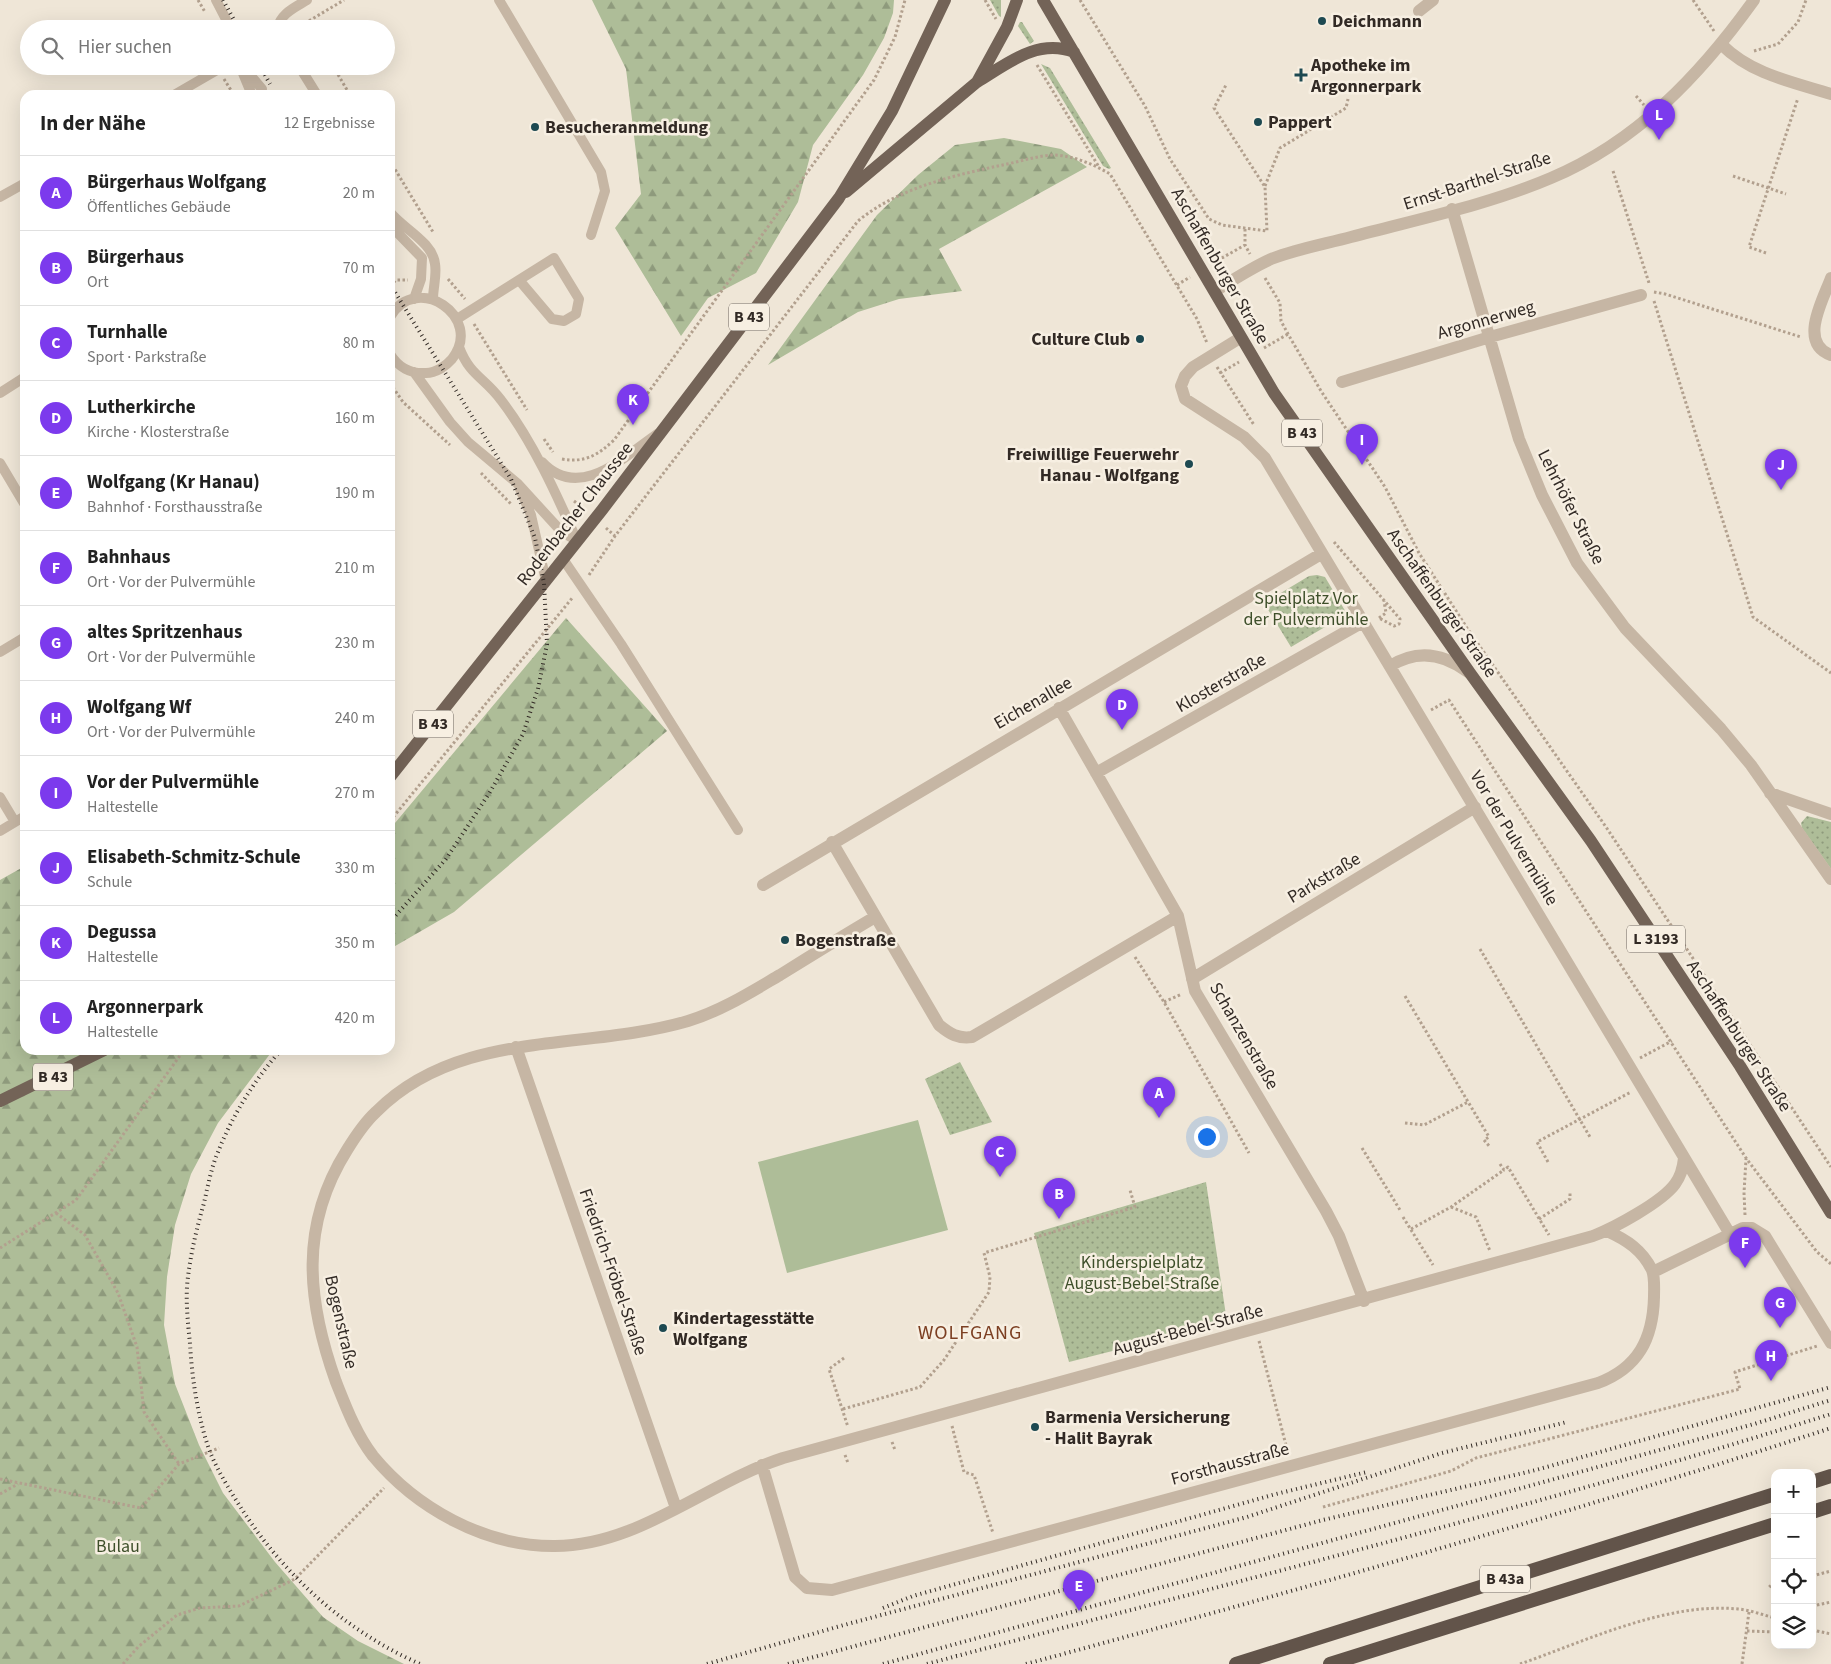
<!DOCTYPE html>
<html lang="de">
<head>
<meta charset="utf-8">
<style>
	:root { --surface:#fff; --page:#f2f2f2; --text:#222; --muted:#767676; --line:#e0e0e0; --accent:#7c3aed }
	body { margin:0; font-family:"Source Sans 3",sans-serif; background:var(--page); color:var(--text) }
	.controls { position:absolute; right:15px; bottom:15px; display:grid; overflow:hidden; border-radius:10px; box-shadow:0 5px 20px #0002 }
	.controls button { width:45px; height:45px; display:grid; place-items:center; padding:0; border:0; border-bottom:1px solid var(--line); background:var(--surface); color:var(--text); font:25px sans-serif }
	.you { position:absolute; left:1206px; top:1136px; width:18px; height:18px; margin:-12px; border:4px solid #fff; border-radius:50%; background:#1a73e8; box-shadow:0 0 0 8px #1a73e833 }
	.badge { display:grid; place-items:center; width:32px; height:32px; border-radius:50%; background:var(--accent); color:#fff; font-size:16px; font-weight:700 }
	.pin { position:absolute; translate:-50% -41px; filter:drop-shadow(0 1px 2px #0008) }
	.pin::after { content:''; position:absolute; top:26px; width:18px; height:15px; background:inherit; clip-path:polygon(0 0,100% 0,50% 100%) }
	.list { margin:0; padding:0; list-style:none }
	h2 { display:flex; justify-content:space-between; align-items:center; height:65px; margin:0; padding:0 20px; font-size:21px }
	h2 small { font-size:16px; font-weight:400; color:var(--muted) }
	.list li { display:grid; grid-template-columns:32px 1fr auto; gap:15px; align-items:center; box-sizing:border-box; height:75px; padding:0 20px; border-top:1px solid var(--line) }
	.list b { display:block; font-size:19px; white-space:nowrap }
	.list p { margin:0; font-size:16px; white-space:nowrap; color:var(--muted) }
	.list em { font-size:16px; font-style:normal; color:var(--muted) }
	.icon { flex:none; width:28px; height:28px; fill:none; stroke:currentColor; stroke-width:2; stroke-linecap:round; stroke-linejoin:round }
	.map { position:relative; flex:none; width:1831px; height:1664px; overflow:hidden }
	.search { position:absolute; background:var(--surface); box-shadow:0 5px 20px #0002; left:20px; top:20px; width:375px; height:55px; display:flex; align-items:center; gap:12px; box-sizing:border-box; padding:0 18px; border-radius:28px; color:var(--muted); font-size:19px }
	.panel { position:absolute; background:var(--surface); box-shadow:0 5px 20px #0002; left:20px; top:90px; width:375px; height:965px; border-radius:15px }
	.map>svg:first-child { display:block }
</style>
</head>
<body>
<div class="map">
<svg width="1831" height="1664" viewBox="0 0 1831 1664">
	<defs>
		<pattern id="grass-dots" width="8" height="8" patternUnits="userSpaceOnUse" patternTransform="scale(1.25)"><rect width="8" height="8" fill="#aebd98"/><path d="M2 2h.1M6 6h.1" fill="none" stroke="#8e9a7c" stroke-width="1.8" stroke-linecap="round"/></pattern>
		<pattern id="forest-firs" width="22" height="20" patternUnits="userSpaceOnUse" patternTransform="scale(1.25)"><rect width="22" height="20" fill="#aebd98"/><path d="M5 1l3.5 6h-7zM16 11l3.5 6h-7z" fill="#8e9a7c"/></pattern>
	</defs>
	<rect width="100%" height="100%" fill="#efe6d7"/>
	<path fill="url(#grass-dots)" d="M990,0H1001V17L999,16Z
		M1020,22H1022L1034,41L1030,44L1018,26Z
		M1041,64L1050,68L1111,168L1109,169L1103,166Z
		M1317,575L1325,577L1347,614L1291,647L1264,603L1309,576Z
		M1807,816L1831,822V869L1802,828L1801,823Z
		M960,1062L992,1122L950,1135L925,1079Z
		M1206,1182L1227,1322L1069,1362L1034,1233Z"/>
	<path fill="url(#forest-firs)" d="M592,0H894L893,13L884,38L863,75L813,145L798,202L756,273L708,298L681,336L615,228L641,194L626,69Z
		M1004,138L1061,149L1087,167L939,249L962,291L899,299L858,312L768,365L877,215L918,175L955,145Z
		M566,618L667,731L454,912L390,949V829Z
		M25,866V1050H273L218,1123L191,1174L175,1225L167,1277L164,1325L175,1384L199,1445L223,1493L275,1562L323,1617L358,1641L404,1664H0V880Z"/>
	<path fill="#aebd98" d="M918,1120L948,1230L787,1273L758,1162Z"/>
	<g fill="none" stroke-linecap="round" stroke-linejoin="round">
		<path stroke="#b2a08e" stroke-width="3" stroke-dasharray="2.5 2.5" stroke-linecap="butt" d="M198,0L205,12
			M985,0L996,19
			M1080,0L1145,106L1170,159L1209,219L1222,225L1267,231L1265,187L1214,108L1226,85
			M1693,0L1714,31
			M310,29L307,22L344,0
			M1754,51L1778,44L1798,22L1806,0
			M1037,65L1099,167
			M333,66L350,95
			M224,79L234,95
			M1636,96L1644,105
			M390,161L433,232
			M1613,171L1649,283
			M1733,176L1786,194
			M1265,186L1280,148L1346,108L1348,99
			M1245,229V245L1250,254
			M1766,253L1749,247L1798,98
			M1213,263L1245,245
			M1265,278L1280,303L1281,321L1288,334L1321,391L1385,487L1419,553L1467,628L1606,827L1831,1167
			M448,279L465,299
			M1177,285L1190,277
			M390,286L396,280H408
			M1654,292L1665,294L1801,337
			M1654,301L1753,617L1831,673
			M474,324L527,410
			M1264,348L1288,334
			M1217,367L1254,425
			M1220,373L1239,362
			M390,383L403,402L450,445
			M544,439L553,452
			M562,459C585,463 598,455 614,440L874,80L895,37L905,0
			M481,473L511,504
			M574,501L584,509
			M606,528L615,536
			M1334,542L1400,619L1399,624L1394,626L1379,618
			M589,575L615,536L858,221C899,187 956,175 1007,164C1022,161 1037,156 1052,155C1072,155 1093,164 1110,174L1197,319L1207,343
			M1379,618L1386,613L1384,601
			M1431,710L1449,700L1746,1158L1817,1252L1831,1264
			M390,821L573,597
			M1480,949L1590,1137
			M1135,957L1164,1002L1249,1153
			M1405,996L1489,1137L1484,1140L1490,1147
			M1164,1002L1182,994
			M1640,1058L1672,1041
			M1405,1123L1424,1125L1468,1102
			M1362,1148L1400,1210
			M1548,1162L1537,1142L1631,1092
			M1500,1164L1504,1170L1508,1167L1549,1235
			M1451,1207L1476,1217L1490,1251
			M56,1213L85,1235L118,1293L137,1347L144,1412L179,1464
			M1745,1215L1744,1193L1746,1159
			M1403,1217L1433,1265
			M1539,1219L1570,1199V1191
			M1411,1229L1451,1207L1504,1170
			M0,1248L76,1200L184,1050
			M1259,1341L1288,1453
			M844,1358L829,1369L848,1427
			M843,1409L920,1387L944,1360L989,1292L990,1277L984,1253L1135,1207L1130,1190
			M952,1426L964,1472L974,1475L993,1533
			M892,1442L895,1450
			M845,1455L848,1463
			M0,1479L141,1508L179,1464L219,1448
			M0,1494L18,1484
			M1323,1507L1451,1471L1476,1458L1740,1389L1735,1372L1817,1346
			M1812,1576L1831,1571
			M1775,1585L1770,1586L1775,1589
			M1812,1606L1831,1602
			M1812,1630L1831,1634
			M1747,1631L1775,1632
			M123,1664L138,1647L177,1615L200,1608L239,1606L295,1579L384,1488
			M1520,1664C1586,1641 1666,1602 1738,1609C1750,1610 1763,1615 1775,1618
			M1742,1664L1749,1612"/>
		<path stroke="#c6b6a4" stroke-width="10" d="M216,0L231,29
			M499,0L601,172L605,191L591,235
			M277,29C281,13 294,8 307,0
			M240,66L252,95
			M299,66L317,95
			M245,69L262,89
			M174,95L224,66
			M0,197L25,183
			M390,212C402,228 433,242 435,264C437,275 433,288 433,299
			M390,225L422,258L421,279L414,299
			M390,317C416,271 485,317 452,359C446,366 436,373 426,373C411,374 398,367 390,354
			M457,319L554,258L579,299L576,314L564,321L552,319L519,280
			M459,347C470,376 484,377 501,400C532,440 557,495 577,541
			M414,372L450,422L468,442L517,483L561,531L577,541
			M0,393L25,377
			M542,462C579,502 624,457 657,434
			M0,463L25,505
			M520,489L531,515L546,581
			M563,559L621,644L738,830
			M0,652L25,637
			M0,797L15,822
			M0,831L25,816"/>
		<path stroke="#c6b6a4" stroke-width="12" d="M1419,11L1433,0
			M1722,45C1751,74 1792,82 1831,94
			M1452,209L1519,439L1542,495L1577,563L1625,628L1721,729L1751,765L1831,879
			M1831,278C1823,300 1798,343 1831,355
			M1240,338L1193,367L1185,376L1181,386L1185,399L1244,437L1265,458L1730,1234
			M1342,382L1490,337L1641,295
			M1390,666C1417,649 1443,653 1468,672
			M1059,708L1178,916L1195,991L1326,1211L1339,1236L1364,1301
			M1096,773L1363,622
			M1770,793L1831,814
			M832,842L939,1025C950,1034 958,1039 972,1037L1178,916
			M763,885L1321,554
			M875,917C843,936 812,955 780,975C751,992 721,1011 688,1021C582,1052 460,1028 376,1112C364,1123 355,1137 347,1150C299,1226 307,1301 336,1382C346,1407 356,1434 373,1456C416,1508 484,1546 553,1546C637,1547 706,1483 783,1458L1593,1236C1614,1228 1662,1202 1675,1184C1681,1176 1683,1168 1684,1158
			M1192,979L1475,807
			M516,1047L676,1508
			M1653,1272L1743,1228H1752L1765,1236L1831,1343
			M762,1465L795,1577L807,1588L832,1590L1598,1383C1638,1368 1653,1339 1654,1297C1654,1289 1655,1278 1652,1270C1642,1250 1627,1240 1607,1231"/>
		<path stroke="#c6b6a4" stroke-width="12" d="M1215,291C1233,280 1251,268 1271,259C1297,249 1325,244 1351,237C1418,219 1488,205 1551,178C1637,142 1701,74 1754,0"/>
		<path stroke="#736357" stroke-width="12" d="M1043,0L1274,393L1470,673L1591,841L1740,1066L1831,1213
			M977,82C1007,64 1037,38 1074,52
			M846,192L977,82L1007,27L1017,0
			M390,777L602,510L839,198L892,111L945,0
			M0,1101L104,1050"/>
		<path stroke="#62544a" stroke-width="14" d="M1812,1482L1831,1476
			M1812,1512L1831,1506
			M1236,1664L1775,1494
			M1330,1664L1775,1524"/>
		<path stroke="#322a25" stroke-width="4" stroke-dasharray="1 4" stroke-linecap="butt" d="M223,0L239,29
			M260,66L270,84
			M390,284L511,479L535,538L544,583L547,644L538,689L523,734L490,792L446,859L390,922
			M281,1050C255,1079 232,1116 218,1152C211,1168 208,1186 204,1203C197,1227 191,1252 188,1277C185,1298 188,1323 190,1344C192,1379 198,1419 210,1452C218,1472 231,1492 243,1511C287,1578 346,1631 420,1664
			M883,1608L913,1596L1276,1494L1367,1472
			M707,1664L844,1625L1247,1517L1442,1453L1567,1422
			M788,1664L1323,1520L1536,1470L1831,1387
			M883,1664L1754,1424L1831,1400
			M927,1664C1229,1583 1533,1508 1831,1414
			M1026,1664C1296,1591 1565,1515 1831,1428"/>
	</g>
	<g fill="#1d4951" stroke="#f7efe2" stroke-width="2">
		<circle cx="1322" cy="21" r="5"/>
		<path d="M1298.5 67.5h5v5h5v5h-5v5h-5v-5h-5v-5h5z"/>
		<circle cx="1258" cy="122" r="5"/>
		<circle cx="535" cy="127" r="5"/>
		<circle cx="1140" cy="339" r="5"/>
		<circle cx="1189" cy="464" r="5"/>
		<circle cx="785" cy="940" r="5"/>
		<circle cx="663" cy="1328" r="5"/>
		<circle cx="1035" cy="1427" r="5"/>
	</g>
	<g text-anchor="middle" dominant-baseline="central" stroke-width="5" stroke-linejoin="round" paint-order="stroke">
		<g fill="#f7efe2" stroke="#6d655e" stroke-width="1">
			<rect x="729" y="303.5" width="40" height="27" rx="4"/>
			<rect x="1282" y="419.5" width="40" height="27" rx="4"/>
			<rect x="413" y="710.5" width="40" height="27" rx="4"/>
			<rect x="1627" y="925.5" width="58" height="27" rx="4"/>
			<rect x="33" y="1063.5" width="40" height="27" rx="4"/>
			<rect x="1480" y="1565.5" width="50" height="27" rx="4"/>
		</g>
		<g font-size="16" font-weight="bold" fill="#322a25">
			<text x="749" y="317">B 43</text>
			<text x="1302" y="433">B 43</text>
			<text x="433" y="724">B 43</text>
			<text x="1656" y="939">L 3193</text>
			<text x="53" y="1077">B 43</text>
			<text x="1505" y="1579">B 43a</text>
		</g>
		<g font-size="18" font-weight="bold" fill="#322a25" stroke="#f7efe2" text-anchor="start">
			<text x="1332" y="21">Deichmann</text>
			<text x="1311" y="65">Apotheke im<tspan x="1311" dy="21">Argonnerpark</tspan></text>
			<text x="1268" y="122">Pappert</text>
			<text x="545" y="127">Besucheranmeldung</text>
			<text x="1130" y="339" text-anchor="end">Culture Club</text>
			<text x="1179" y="454" text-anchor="end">Freiwillige Feuerwehr<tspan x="1179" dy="21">Hanau - Wolfgang</tspan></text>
			<text x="795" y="940">Bogenstraße</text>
			<text x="673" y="1318">Kindertagesstätte<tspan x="673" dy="21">Wolfgang</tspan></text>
			<text x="1045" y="1417">Barmenia Versicherung<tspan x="1045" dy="21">- Halit Bayrak</tspan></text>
		</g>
		<g font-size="18" fill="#322a25" stroke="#f7efe2">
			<text transform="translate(1477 181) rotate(-18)">Ernst-Barthel-Straße</text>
			<text transform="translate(1220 266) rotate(60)">Aschaffenburger Straße</text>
			<text transform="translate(1486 320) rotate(-16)">Argonnerweg</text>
			<text transform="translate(1571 507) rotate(63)">Lehrhöfer Straße</text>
			<text transform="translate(575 514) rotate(-52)">Rodenbacher Chaussee</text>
			<text transform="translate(1442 603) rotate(55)">Aschaffenburger Straße</text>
			<text transform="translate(1221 683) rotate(-30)">Klosterstraße</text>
			<text transform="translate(1033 703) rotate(-30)">Eichenallee</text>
			<text transform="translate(1514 838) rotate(59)">Vor der Pulvermühle</text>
			<text transform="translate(1324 878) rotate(-31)">Parkstraße</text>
			<text transform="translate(1244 1036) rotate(60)">Schanzenstraße</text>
			<text transform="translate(1739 1036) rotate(57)">Aschaffenburger Straße</text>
			<text transform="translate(613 1272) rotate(71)">Friedrich-Fröbel-Straße</text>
			<text transform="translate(341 1322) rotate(77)">Bogenstraße</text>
			<text transform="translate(1188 1330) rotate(-15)">August-Bebel-Straße</text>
			<text transform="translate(1230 1464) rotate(-15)">Forsthausstraße</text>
		</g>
		<g font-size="18" fill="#3e4f2a" stroke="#f7efe2">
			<text x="1306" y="598">Spielplatz Vor<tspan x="1306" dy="21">der Pulvermühle</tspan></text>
			<text x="1142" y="1262">Kinderspielplatz<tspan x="1142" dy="21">August-Bebel-Straße</tspan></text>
			<text x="118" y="1546">Bulau</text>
		</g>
		<g font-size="20" letter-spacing="1" fill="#7c3f22" stroke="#f7efe2">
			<text x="970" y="1333">WOLFGANG</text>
		</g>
	</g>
</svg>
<div class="controls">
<button>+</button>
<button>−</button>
<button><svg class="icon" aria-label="locate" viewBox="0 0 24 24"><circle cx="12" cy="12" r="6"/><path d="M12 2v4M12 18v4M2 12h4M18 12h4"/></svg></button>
<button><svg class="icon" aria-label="layers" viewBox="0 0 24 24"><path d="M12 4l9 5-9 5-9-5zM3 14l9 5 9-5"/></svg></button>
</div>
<div class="you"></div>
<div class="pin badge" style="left:1159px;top:1118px">A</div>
<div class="pin badge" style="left:1059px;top:1219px">B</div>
<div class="pin badge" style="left:1000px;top:1177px">C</div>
<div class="pin badge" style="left:1122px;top:730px">D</div>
<div class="pin badge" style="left:1079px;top:1611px">E</div>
<div class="pin badge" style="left:1745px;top:1268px">F</div>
<div class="pin badge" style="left:1780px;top:1328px">G</div>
<div class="pin badge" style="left:1771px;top:1381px">H</div>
<div class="pin badge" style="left:1362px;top:465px">I</div>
<div class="pin badge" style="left:1781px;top:490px">J</div>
<div class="pin badge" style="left:633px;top:425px">K</div>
<div class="pin badge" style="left:1659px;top:140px">L</div>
<div class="search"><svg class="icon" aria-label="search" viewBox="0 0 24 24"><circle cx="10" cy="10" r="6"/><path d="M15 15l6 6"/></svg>Hier suchen</div>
<section class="panel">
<h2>In der Nähe<small>12 Ergebnisse</small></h2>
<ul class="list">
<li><span class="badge">A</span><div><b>Bürgerhaus Wolfgang</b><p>Öffentliches Gebäude</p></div><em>20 m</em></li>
<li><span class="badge">B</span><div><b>Bürgerhaus</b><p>Ort</p></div><em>70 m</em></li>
<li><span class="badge">C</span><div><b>Turnhalle</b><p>Sport · Parkstraße</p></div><em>80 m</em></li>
<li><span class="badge">D</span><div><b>Lutherkirche</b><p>Kirche · Klosterstraße</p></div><em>160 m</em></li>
<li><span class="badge">E</span><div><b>Wolfgang (Kr Hanau)</b><p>Bahnhof · Forsthausstraße</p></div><em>190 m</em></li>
<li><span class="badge">F</span><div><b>Bahnhaus</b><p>Ort · Vor der Pulvermühle</p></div><em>210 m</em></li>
<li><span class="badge">G</span><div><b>altes Spritzenhaus</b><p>Ort · Vor der Pulvermühle</p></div><em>230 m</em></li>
<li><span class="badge">H</span><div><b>Wolfgang Wf</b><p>Ort · Vor der Pulvermühle</p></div><em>240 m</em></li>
<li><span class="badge">I</span><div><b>Vor der Pulvermühle</b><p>Haltestelle</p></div><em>270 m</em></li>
<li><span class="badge">J</span><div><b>Elisabeth-Schmitz-Schule</b><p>Schule</p></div><em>330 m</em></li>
<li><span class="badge">K</span><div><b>Degussa</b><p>Haltestelle</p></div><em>350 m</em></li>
<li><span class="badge">L</span><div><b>Argonnerpark</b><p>Haltestelle</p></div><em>420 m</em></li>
</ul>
</section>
</div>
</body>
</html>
